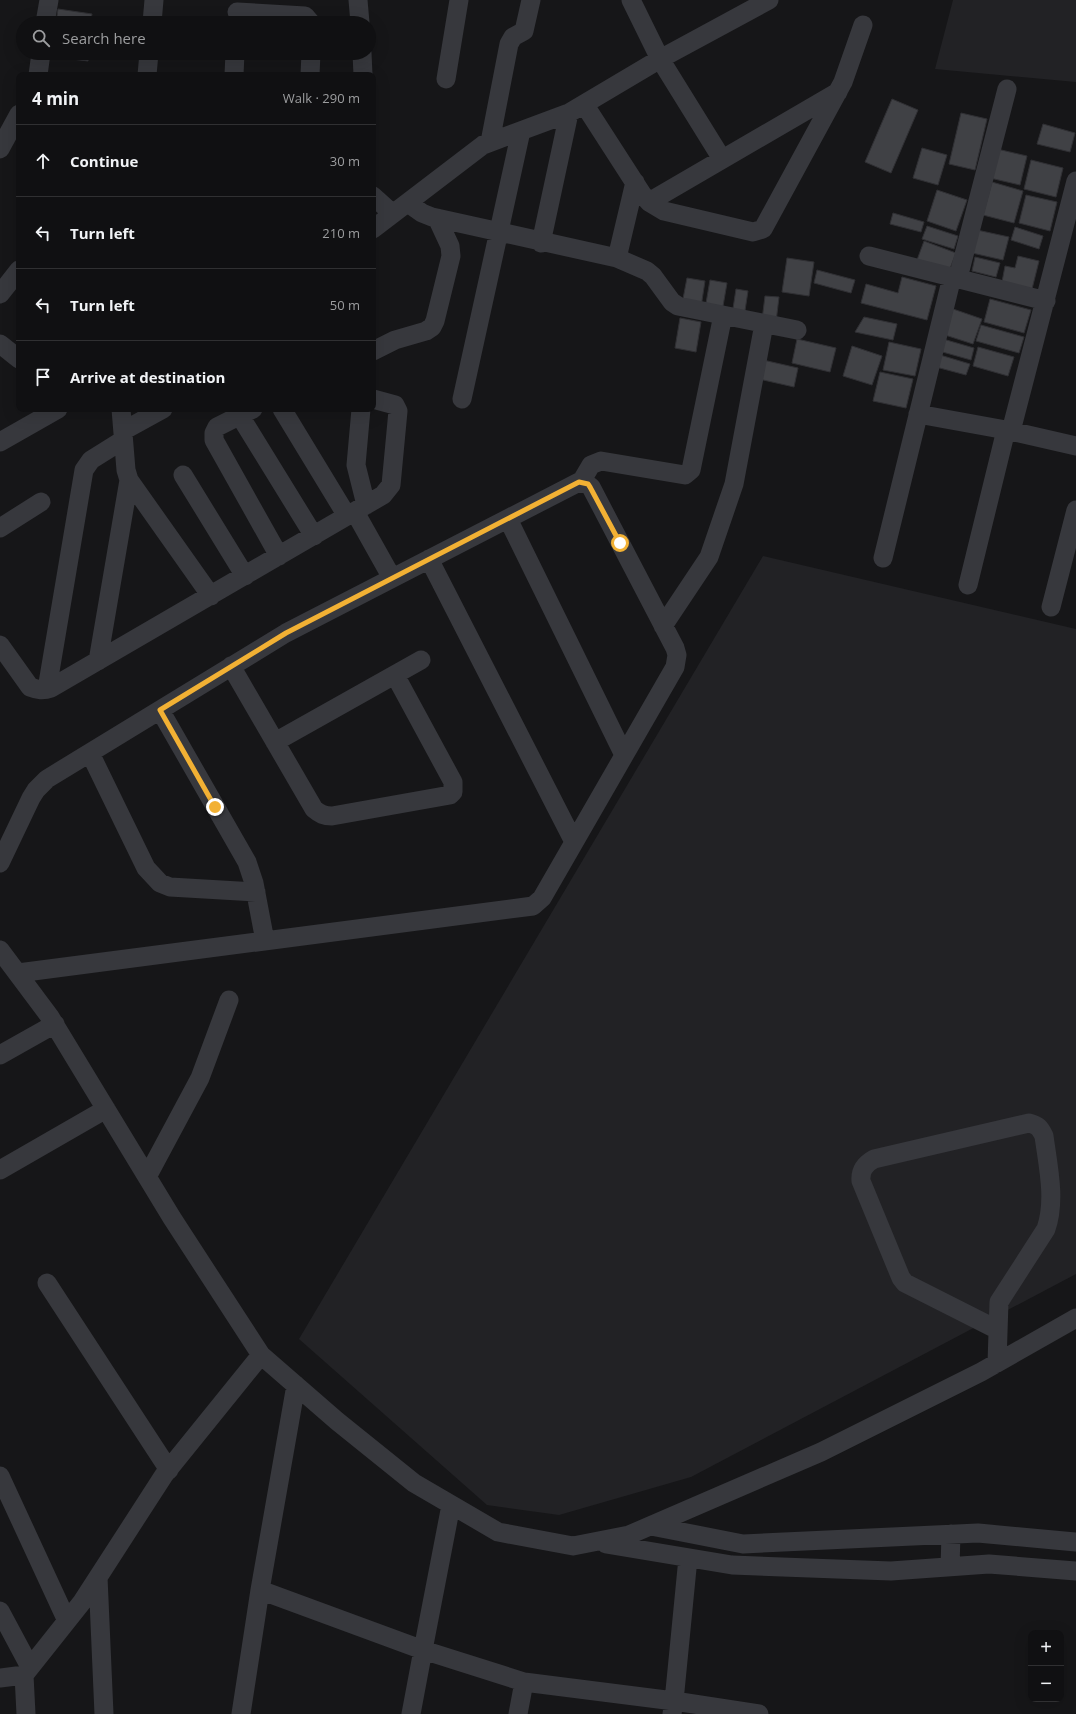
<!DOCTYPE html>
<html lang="en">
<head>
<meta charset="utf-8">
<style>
	:root { --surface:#101012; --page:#1e1e20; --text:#f1f3f6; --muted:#9c9d9f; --line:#303032 }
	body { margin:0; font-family:"Open Sans",sans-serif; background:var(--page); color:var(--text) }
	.controls { position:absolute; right:12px; bottom:12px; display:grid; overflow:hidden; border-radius:8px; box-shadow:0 4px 16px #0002 }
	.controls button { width:36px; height:36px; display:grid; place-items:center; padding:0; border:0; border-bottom:1px solid var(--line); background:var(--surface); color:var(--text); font:20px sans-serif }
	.stop { position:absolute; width:12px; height:12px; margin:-9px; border:3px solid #f2b134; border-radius:50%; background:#fff }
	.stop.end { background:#f2b134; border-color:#fff; box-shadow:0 1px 4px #0008 }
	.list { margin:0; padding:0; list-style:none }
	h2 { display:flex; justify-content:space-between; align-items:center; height:52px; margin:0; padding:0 16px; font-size:17px }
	h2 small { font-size:13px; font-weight:400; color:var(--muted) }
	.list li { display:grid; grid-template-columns:26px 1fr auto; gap:12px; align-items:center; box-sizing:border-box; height:72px; padding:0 16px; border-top:1px solid var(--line) }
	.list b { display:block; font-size:15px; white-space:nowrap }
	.list em { font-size:13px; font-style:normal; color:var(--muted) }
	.icon { flex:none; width:22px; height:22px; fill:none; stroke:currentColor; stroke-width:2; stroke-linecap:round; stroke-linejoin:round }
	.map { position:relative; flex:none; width:1076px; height:1714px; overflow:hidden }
	.search { position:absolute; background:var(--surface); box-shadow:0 4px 16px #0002; left:16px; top:16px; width:360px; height:44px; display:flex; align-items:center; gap:10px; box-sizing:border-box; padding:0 14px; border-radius:22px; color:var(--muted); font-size:15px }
	.panel { position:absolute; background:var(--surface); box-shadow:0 4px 16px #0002; left:16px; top:72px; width:360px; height:340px; border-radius:8px }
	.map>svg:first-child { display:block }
</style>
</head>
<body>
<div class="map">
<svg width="1076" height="1714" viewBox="0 0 1076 1714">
	<rect width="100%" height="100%" fill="#161618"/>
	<path fill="#222225" d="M953,0H1076V82L935,69Z
		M763,556L1076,629V1274L691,1477L559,1515L487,1505L299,1339Z"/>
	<path fill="#404145" stroke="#303034" d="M58,9L92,14L90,23H56Z
		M47,53H89L88,61L47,56Z
		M892,99L918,110L891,173L865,162Z
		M961,113L987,119L975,170L949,164Z
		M1043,124L1075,133L1070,152L1037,144Z
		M922,148L947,155L938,185L913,178Z
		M997,149L1027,156L1020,185L990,178Z
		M1031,160L1063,168L1056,197L1024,189Z
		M992,182L1023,191L1014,223L983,215Z
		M937,190L967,200L956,231L927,221Z
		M1026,195L1057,202L1050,231L1019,223Z
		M893,213L924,222L921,232L890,224Z
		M927,226L958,236L954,249L922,239Z
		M1015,227L1043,236L1039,249L1011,240Z
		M977,230L1009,237L1003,260L972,253Z
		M924,241L956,253L949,271L917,260Z
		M1018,256L1039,261L1032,289L1002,282L1005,266L1015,268Z
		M975,257L1000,263L996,277L972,271Z
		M787,258L814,262L809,296L782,292Z
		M817,270L855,280L851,293L814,283Z
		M902,277L936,286L927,320L861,303L866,284L898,293Z
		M687,278L705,281L701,307L682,304Z
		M710,280L727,283L722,312L705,309Z
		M736,289L748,291L744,317L732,315Z
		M765,296L779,297L776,322L762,320Z
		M990,299L1031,310L1024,333L984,322Z
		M953,309L982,319L973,344L945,335Z
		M864,317L897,324L893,340L855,332Z
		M680,318L701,322L696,352L675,348Z
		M981,325L1024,337L1019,353L976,341Z
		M797,339L836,348L830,372L792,363Z
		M943,339L974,348L971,360L939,351Z
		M889,342L921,349L915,376L883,370Z
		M852,346L882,356L872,385L843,376Z
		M978,347L1014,357L1008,376L973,366Z
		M940,355L970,364L966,375L936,367Z
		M763,360L798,368L794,387L759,379Z
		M880,372L913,379L906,408L873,401Z"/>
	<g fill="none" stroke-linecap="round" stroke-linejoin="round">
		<path stroke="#37383d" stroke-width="19" d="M358,0L360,23
			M631,0L660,59L722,159
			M237,12L305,16L311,23
			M45,23L49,0
			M152,23L154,0
			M362,53L363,75
			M38,75L41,53
			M147,75L149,53
			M234,75L235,53
			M310,75L311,53
			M446,79L459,0
			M584,104L642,194L649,202L664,211L753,232L763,229L843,82L863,25
			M490,142L509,44L513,37L524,31L531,0
			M0,149L19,114
			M373,196L393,214
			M649,202L838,92
			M408,203L422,213L432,217L617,258L647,271L653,276L672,302L678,306L797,330
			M373,229L483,145L569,113L660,59L769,0
			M541,243L569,113
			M869,256L1046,301
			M617,258L635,182
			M958,278L1007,89
			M0,294L19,270
			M0,344L19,359
			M373,351L395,340L426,331L432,327L435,321L451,256L450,246L437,218
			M462,399L521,131
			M121,409L126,470L129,480L211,596
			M253,409L217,427L214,433V440L279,556
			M282,409L347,516
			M361,409L356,465L366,505
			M918,414L1006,430L1076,446
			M240,416L314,536
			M123,431L163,409
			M1011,431L1076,181
			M0,442L58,409
			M183,475L245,576
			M581,482L591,465L601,461L685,475L691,470L723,315
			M355,512L392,578
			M508,519L624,755
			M0,528L41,502
			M883,558L952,277
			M429,559L574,842
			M968,585L1006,430
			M1051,607L1076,510
			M663,626L709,557L734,484L764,324
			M0,645L30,687C38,690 43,691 51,688L383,495L391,485L398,411L395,405L373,399
			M98,661L129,480
			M231,666L314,809C320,814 324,816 332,816L450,795L453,792V782L395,675
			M47,689L84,470L91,460L123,440
			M160,710L247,862L254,883L265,941
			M275,742L421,660
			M90,753L146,868L160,883L170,887L256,892
			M0,863L31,798L36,790L47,779L286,633L579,482L587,484L591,487L675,648L677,655L675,667L542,898L533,906L18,973
			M0,950L50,1017L172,1218L261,1355L337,1421L414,1483L498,1532L573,1546L629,1535L821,1452L981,1372L1076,1318
			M0,1055L55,1024
			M0,1170L106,1109
			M147,1177L200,1078L229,1000
			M47,1283L169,1470
			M997,1363L999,1302L1046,1229C1056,1200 1048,1166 1044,1136C1040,1128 1038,1125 1029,1123L874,1159C865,1164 860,1170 861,1181L901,1278L905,1283L998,1330
			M0,1476L67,1621
			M451,1505L423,1650L524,1682L674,1701L672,1714
			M651,1526L743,1544L978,1533L1076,1542
			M606,1544L732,1565L891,1571L989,1564L1076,1571
			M688,1558L674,1701L759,1714
			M950,1567L951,1534
			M98,1577L104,1714
			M260,1590L423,1650L411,1714
			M0,1611L30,1667
			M24,1675L26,1714
			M0,1678L24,1675L82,1602L164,1475L261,1355
			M241,1714L260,1590L296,1385
			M518,1714L524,1682"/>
	</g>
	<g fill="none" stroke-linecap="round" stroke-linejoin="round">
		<path stroke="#f2b134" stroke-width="5" d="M215,807L160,710L286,633L579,482L588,484L590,487L620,543"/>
	</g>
</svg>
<div class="controls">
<button>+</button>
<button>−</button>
</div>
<div class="stop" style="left:620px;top:543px"></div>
<div class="stop end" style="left:215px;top:807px"></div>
<div class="search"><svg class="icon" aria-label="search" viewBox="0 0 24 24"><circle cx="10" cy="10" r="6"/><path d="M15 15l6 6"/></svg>Search here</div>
<section class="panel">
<h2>4 min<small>Walk · 290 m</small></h2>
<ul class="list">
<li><svg class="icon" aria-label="ahead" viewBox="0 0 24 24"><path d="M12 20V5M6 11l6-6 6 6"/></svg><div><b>Continue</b></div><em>30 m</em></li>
<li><svg class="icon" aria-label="left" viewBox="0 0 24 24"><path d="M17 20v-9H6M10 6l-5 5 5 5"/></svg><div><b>Turn left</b></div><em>210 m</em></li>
<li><svg class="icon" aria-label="left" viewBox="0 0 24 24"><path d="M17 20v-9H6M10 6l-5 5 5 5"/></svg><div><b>Turn left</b></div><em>50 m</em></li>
<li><svg class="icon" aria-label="arrive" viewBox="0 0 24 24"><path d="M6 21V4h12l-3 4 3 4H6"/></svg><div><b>Arrive at destination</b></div></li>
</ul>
</section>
</div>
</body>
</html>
